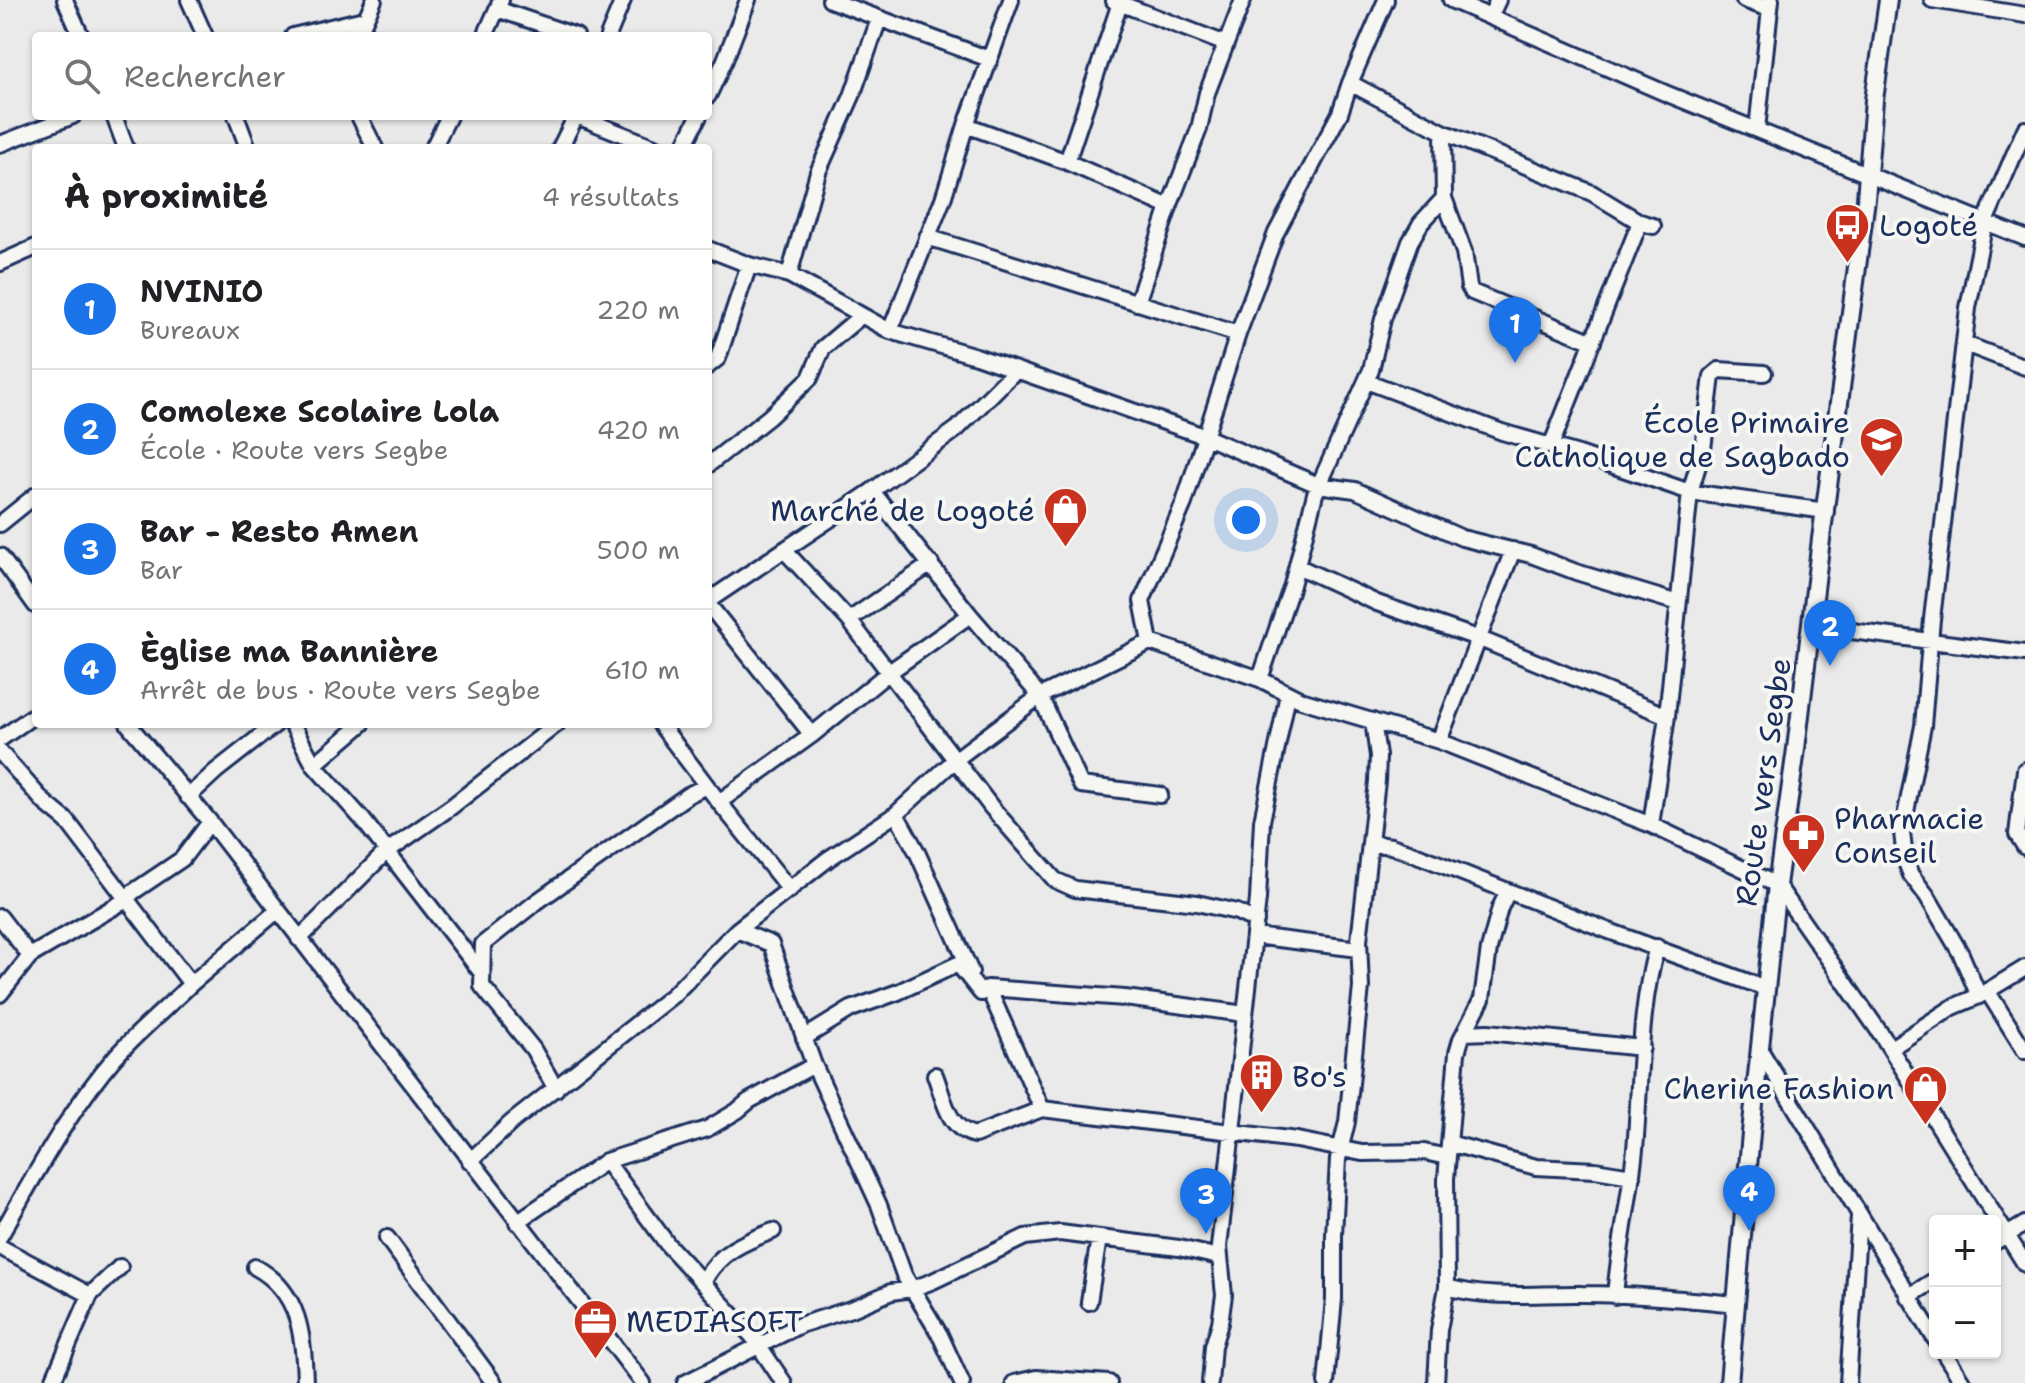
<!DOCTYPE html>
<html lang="fr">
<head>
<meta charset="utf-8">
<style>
	:root { --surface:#fff; --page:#f6f6f6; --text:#202124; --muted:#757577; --line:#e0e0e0; --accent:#1a73e8 }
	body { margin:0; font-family:"Shantell Sans",sans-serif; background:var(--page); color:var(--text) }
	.controls { position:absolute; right:24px; bottom:24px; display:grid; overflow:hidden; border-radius:8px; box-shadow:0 2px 6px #0004 }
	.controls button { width:72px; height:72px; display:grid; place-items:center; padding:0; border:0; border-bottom:2px solid var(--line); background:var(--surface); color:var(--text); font:40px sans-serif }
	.you { position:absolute; left:1246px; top:520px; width:28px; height:28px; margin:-20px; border:6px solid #fff; border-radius:50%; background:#1a73e8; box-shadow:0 0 0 12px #1a73e833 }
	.badge { display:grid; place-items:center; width:52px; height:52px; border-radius:50%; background:var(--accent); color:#fff; font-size:26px; font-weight:700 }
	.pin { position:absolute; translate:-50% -66px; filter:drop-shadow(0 2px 4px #0008) }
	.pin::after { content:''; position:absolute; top:42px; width:28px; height:24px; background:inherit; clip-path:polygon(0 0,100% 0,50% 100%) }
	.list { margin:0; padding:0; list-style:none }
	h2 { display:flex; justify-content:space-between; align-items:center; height:104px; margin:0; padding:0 32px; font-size:34px }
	h2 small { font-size:26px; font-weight:400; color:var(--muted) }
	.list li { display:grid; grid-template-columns:52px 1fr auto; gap:24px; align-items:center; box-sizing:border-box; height:120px; padding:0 32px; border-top:2px solid var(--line) }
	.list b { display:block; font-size:30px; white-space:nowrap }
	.list p { margin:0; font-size:26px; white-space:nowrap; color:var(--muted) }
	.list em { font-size:26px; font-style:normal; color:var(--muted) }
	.icon { flex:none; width:44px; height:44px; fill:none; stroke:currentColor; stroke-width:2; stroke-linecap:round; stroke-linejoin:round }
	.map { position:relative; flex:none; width:2025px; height:1383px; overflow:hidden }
	.search { position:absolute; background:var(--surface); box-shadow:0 2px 6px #0004; left:32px; top:32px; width:680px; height:88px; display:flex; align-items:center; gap:20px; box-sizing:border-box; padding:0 28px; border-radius:8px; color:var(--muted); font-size:30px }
	.panel { position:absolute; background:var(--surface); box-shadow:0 2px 6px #0004; left:32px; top:144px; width:680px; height:584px; border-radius:8px }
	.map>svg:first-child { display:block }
</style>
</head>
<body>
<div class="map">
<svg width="2025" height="1383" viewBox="0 0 2025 1383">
	<rect width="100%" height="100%" fill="#e9eae9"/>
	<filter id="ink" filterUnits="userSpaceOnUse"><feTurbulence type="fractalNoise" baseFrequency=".0125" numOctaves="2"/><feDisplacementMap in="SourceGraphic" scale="16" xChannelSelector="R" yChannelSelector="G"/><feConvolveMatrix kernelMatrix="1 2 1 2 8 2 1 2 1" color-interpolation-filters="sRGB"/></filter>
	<g filter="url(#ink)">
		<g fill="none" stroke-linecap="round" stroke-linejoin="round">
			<defs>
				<path id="minor" d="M65,0L81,36
					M189,0L205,36
					M830,0L989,59
					M1451,0L1665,93L2025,238
					M1744,0L1769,9
					M1932,0L2025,15
					M1114,1L1226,44
					M497,9L576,36
					M1490,17L1498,0
					M293,36L364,19
					M358,36L374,0
					M485,36L501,0
					M608,36L623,0
					M1350,83L1443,132L1592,193L1640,222L1653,226
					M708,96L725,60L748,0
					M114,116L126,148
					M236,116L248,148
					M359,116L375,148
					M577,116L657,148
					M966,125L1067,162L1169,207
					M1757,129L1771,0
					M2025,129L1985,222L1968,308L1932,619L1923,726L1902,832L1905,860L1911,875L1927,896L1961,954L1979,996L2025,968
					M1443,132L1444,198L1464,252L1469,287L1472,292L1593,342
					M0,144L73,116
					M433,148L449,116
					M560,148L576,116
					M683,148L699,116
					M1067,162L1120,3
					M927,237L1238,334
					M708,249L749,265L789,275L890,331L976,356L1204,436L1318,485L1355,490L1462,538L1531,555L1576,572L1678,603
					M0,263L36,247
					M789,275L818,172L852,96L879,19
					M1137,303L1169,207L1199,129L1207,93L1243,0
					M890,331L943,199L966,125L1011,0
					M1965,344L2025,367
					M708,366L718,358L749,265
					M1366,381L1502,432L1579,454L1690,492L1826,511
					M1551,446L1640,222
					M708,465L769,417L810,378L823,348L861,316
					M872,491L970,615L1040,696L1081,785L1160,795
					M0,524L36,495
					M785,551L849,620L992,808L1055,880L1075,889L1197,903L1237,912L1256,921
					M0,556L36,606
					M1297,566L1377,603L1480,639L1667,716
					M708,601L872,491L957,429L1015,371
					M708,604L812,735
					M849,620L931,564
					M1812,626L2025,653
					M1150,642L1142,601L1184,503L1238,334L1276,233L1340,113L1350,83L1386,0
					M1260,679L1292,585L1315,494L1371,370L1383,319L1410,242L1421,223L1444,198
					M128,724L210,822L643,1383
					M292,724L314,765L363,820L481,972
					M660,724L719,802L790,890
					M0,739L36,714
					M1439,741L1513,550
					M0,752L44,802L67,821L191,984C166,1008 139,1031 116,1056C69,1110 35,1175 0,1236
					M314,765L362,724
					M2025,770L2017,834L2025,847
					M188,797L216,771L276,724
					M719,802L812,735L888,673L970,615
					M896,814L917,852L971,972
					M1651,825L1667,716L1690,492L1703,449L1712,376L1719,370L1764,373
					M1370,843L1391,846L1412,853L1609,931L1765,988
					M0,917L30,956
					M737,930L771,944L814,1065L879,1205L904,1275L940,1335L962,1383
					M1254,936L1359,949
					M299,939L386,852L451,807L557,724
					M191,984L277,911
					M988,988L1125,998L1245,1014
					M1988,992L2025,1051
					M981,993L988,988L1042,1109L1297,1140L1362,1153L1424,1152L1447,1157
					M0,994L30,956L126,900L133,892L182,859L210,822
					M1464,1033L1488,1032L1642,1048
					M804,1038L851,1009L898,992L958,964L981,993
					M1759,1048L1935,1339
					M1891,1048L1953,1007L1979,996
					M935,1075C944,1098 947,1129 975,1135L1042,1109
					M556,1089L533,1049L482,986L483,944L535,903L688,795L706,786
					M1449,1143L1536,1167L1595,1170L1632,1176
					M470,1161L512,1122L673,995L737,930L828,859L896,814L956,759L1040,696L1150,642L1260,679L1301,700L1439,741L1651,825L1777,885L1883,1037L2025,1264
					M606,1161L668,1245L753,1337L784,1383
					M517,1222L606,1161L707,1129L737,1111L749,1101L814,1065
					M387,1238L494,1383
					M1995,1242L2025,1224
					M0,1247L90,1295L120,1267
					M255,1267C300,1291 304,1337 305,1383
					M704,1281C719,1252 744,1242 773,1231
					M1447,1287C1491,1300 1538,1293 1582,1294C1634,1294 1685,1299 1736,1304
					M1615,1296C1619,1246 1630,1198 1635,1149C1641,1084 1638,1009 1657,947
					M1908,1297L1935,1280
					M1089,1302L1099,1238
					M1944,1353L1963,1383
					M52,1383L90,1295
					M685,1383L800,1325L854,1308L891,1292L912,1289L933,1281L1025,1237L1060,1233L1179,1248L1219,1257
					M1014,1383L1036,1378L1109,1383
					M1210,1383L1213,1346L1220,1323L1224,1295L1219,1247L1258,899L1262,821L1288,694
					M1326,1383L1334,1299V1235L1338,1159L1347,1122L1361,987L1359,941L1377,781L1378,756L1373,721
					M1436,1383L1439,1330L1447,1287L1446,1179L1457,1053L1461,1039L1482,999L1489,949L1500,908L1508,891
					M1848,1383L1859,1216"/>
				<path id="major" d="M1729,1383L1751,1133L1777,885L1796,749L1821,539L1866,199L1874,100L1888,0"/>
			</defs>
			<use href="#minor" stroke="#1b2f5e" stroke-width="20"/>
			<use href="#major" stroke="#1b2f5e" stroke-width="22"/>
			<use href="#minor" stroke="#f6f6f2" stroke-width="14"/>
			<use href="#major" stroke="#f6f6f2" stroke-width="16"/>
		</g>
	</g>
	<defs>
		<symbol id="bus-pin" viewBox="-11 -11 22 30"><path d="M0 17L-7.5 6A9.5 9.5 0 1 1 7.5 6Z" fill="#c8321e" stroke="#f6f6f2"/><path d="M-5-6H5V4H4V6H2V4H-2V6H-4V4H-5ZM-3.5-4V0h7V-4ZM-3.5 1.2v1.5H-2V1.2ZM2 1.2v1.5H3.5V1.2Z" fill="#fff"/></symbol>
		<symbol id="school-pin" viewBox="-11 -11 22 30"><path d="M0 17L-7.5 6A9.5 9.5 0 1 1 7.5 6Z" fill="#c8321e" stroke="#f6f6f2"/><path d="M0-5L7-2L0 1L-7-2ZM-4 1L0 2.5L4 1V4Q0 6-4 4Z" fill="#fff"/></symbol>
		<symbol id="shop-pin" viewBox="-11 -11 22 30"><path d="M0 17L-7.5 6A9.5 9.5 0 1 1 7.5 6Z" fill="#c8321e" stroke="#f6f6f2"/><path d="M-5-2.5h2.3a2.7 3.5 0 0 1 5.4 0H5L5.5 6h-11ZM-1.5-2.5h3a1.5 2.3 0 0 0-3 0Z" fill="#fff"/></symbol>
		<symbol id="pharmacy-pin" viewBox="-11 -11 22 30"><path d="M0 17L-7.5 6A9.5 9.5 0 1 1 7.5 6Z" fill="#c8321e" stroke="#f6f6f2"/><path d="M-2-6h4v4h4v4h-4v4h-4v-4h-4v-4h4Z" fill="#fff"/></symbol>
		<symbol id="building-pin" viewBox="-11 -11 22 30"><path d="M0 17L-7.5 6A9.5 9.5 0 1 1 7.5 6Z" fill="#c8321e" stroke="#f6f6f2"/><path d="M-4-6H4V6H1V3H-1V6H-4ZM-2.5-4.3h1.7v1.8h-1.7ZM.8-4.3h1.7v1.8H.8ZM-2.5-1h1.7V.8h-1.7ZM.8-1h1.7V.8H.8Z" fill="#fff"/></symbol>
		<symbol id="office-pin" viewBox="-11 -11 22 30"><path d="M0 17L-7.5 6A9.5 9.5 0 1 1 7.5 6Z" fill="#c8321e" stroke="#f6f6f2"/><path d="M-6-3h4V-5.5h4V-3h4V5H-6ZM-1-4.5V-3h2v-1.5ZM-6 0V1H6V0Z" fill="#fff"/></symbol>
	</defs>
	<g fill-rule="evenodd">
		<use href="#bus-pin" x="1822" y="200" width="51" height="69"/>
		<use href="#school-pin" x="1856" y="414" width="51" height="69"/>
		<use href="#shop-pin" x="1040" y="484" width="51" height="69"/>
		<use href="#pharmacy-pin" x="1778" y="810" width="51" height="69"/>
		<use href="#building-pin" x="1236" y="1050" width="51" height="69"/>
		<use href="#shop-pin" x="1900" y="1062" width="51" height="69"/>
		<use href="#office-pin" x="570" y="1296" width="51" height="69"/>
	</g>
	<g text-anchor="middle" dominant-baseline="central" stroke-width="8" stroke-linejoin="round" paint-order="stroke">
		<g font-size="30" fill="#1b2f5e" stroke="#f6f6f2" text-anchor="start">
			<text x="1879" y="225">Logoté</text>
			<text x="1850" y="422" text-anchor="end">École Primaire<tspan x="1850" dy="34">Catholique de Sagbado</tspan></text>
			<text x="1035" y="510" text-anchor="end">Marché de Logoté</text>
			<text x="1834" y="818">Pharmacie<tspan x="1834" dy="34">Conseil</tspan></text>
			<text x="1292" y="1076">Bo's</text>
			<text x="1894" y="1088" text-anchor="end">Cherine Fashion</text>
			<text x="626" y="1321">MEDIASOFT</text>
		</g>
		<g font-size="30" fill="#1b2f5e" stroke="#f6f6f2">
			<text transform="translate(1763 782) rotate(-82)">Route vers Segbe</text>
		</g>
	</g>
</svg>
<div class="controls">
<button>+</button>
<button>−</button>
</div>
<div class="you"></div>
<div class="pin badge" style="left:1515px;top:363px">1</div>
<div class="pin badge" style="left:1830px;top:666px">2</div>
<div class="pin badge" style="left:1206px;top:1234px">3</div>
<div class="pin badge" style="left:1749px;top:1231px">4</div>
<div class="search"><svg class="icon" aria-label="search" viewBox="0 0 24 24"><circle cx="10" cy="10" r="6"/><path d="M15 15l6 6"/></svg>Rechercher</div>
<section class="panel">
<h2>À proximité<small>4 résultats</small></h2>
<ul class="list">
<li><span class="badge">1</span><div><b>NVINIO</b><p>Bureaux</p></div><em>220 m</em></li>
<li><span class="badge">2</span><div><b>Comolexe Scolaire Lola</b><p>École · Route vers Segbe</p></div><em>420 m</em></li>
<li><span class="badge">3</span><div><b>Bar - Resto Amen</b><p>Bar</p></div><em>500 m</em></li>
<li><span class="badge">4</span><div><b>Èglise ma Bannière</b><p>Arrêt de bus · Route vers Segbe</p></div><em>610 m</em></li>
</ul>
</section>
</div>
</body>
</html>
